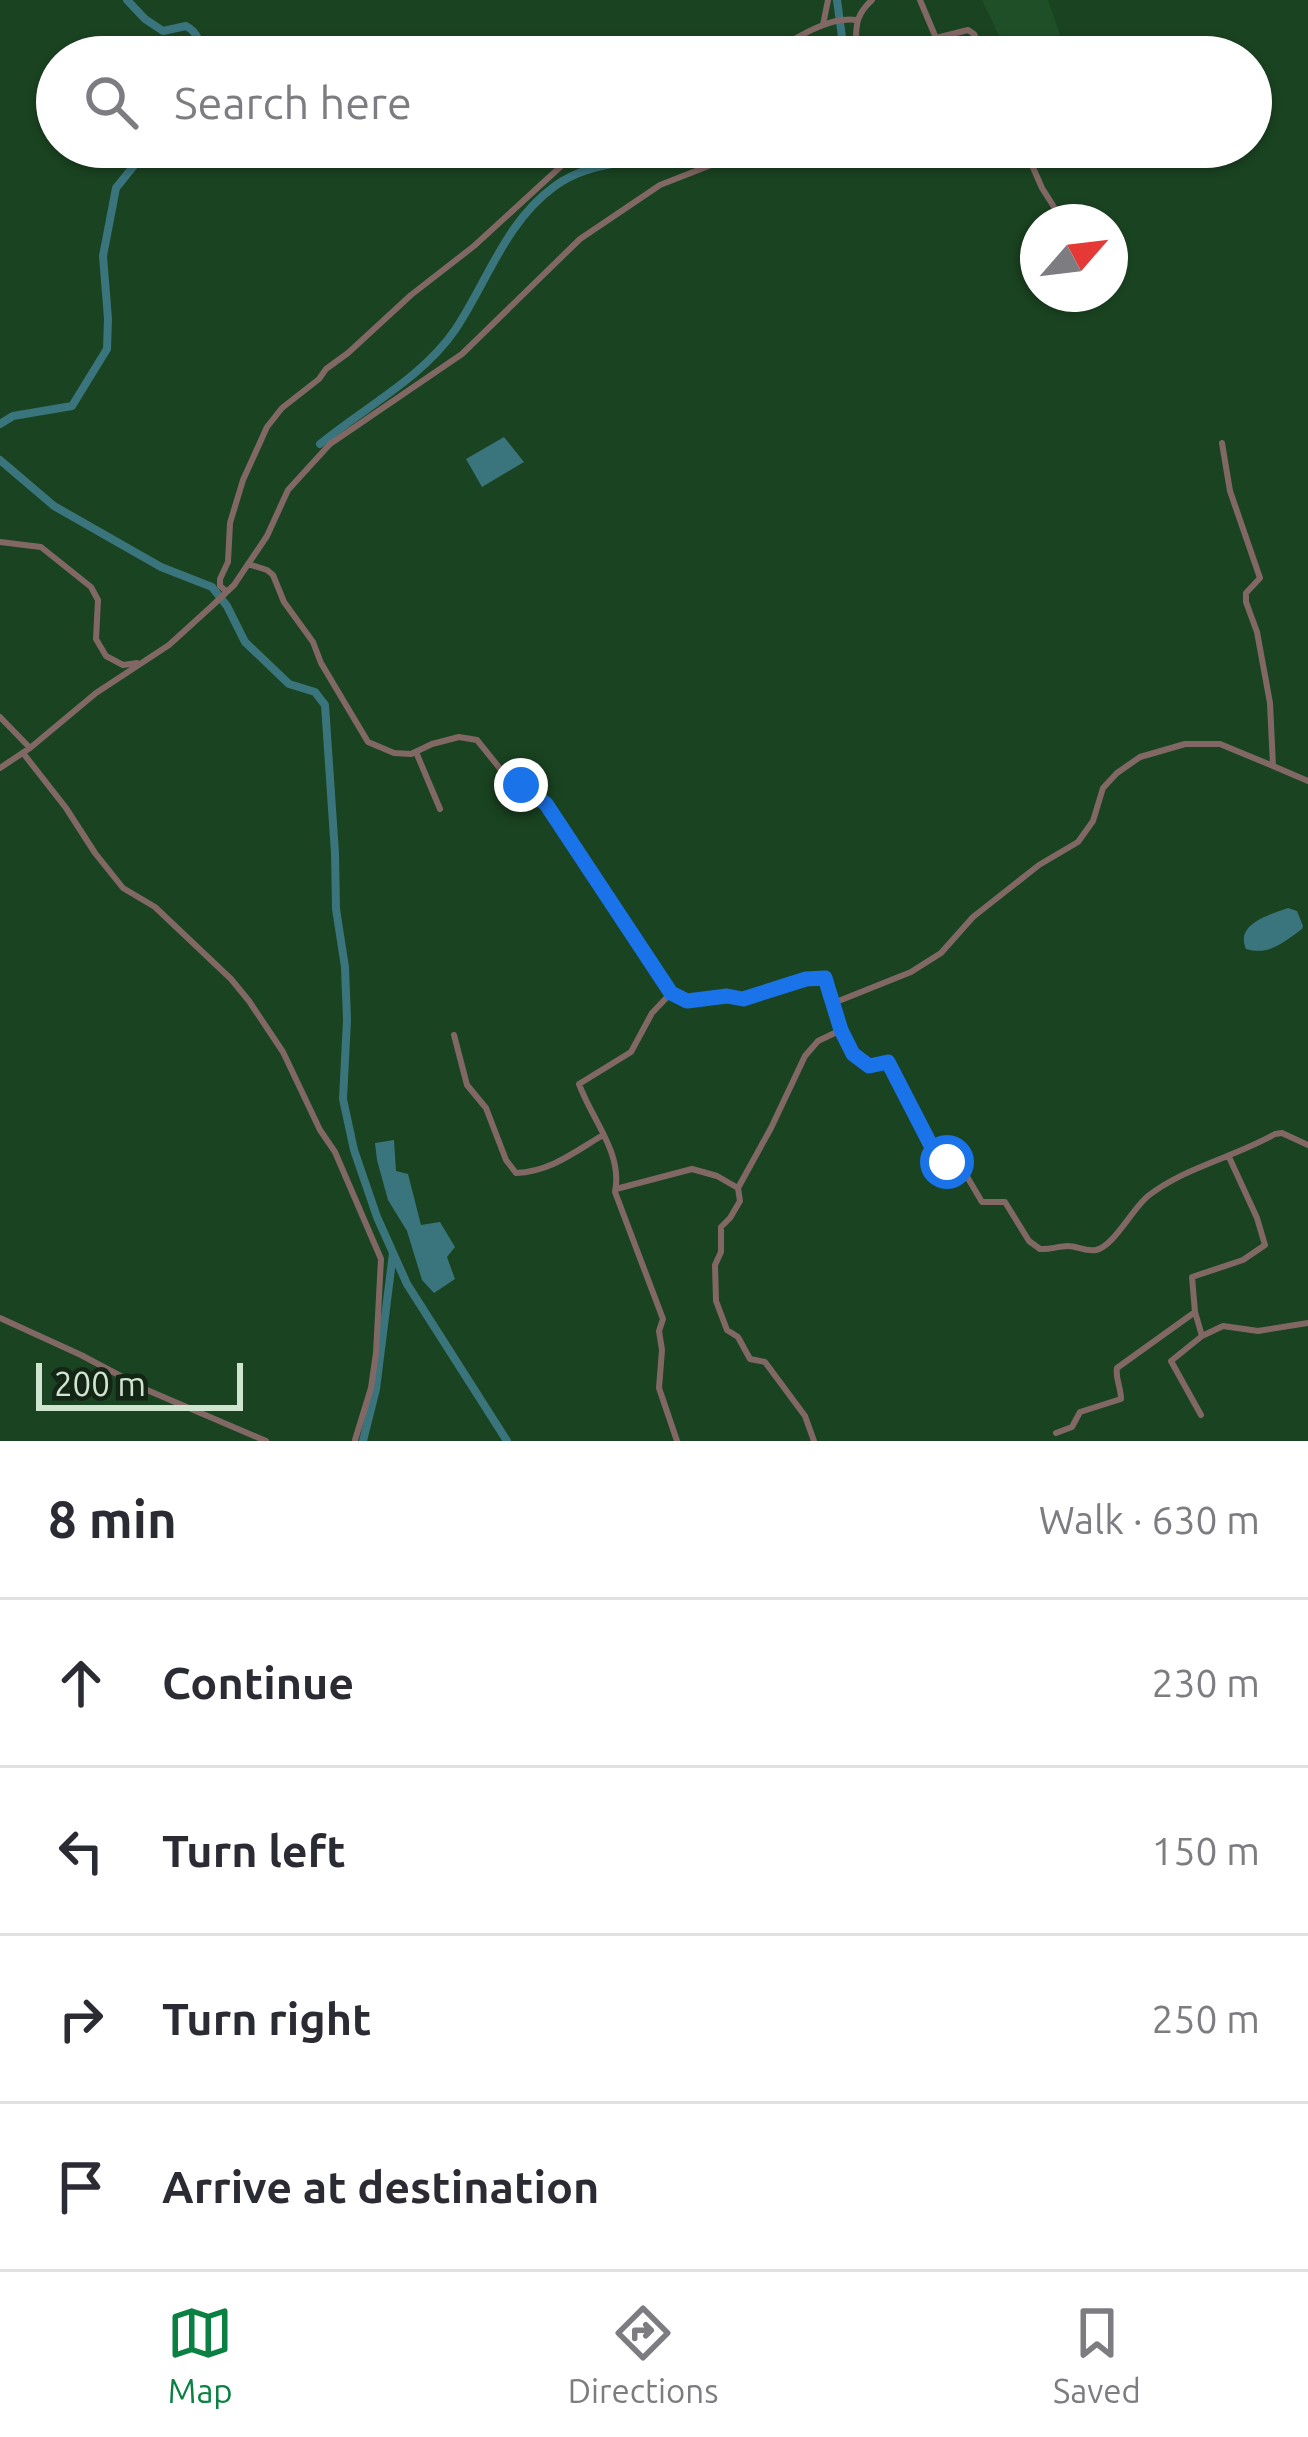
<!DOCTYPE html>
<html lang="en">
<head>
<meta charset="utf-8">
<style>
	:root { --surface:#fff; --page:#f2f2f3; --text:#2b2b33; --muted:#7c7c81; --line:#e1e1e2; --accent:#0b8043 }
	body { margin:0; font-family:Ubuntu,sans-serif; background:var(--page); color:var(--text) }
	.compass { position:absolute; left:1020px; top:204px; width:108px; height:108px; border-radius:50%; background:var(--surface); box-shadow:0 3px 9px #0004; rotate:62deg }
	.scale { position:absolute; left:36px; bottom:30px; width:207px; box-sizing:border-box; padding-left:12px; border:6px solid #cfe5d0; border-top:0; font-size:33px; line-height:42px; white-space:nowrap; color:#cfe5d0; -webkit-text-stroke:9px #142516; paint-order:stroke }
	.stop { position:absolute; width:36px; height:36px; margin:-27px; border:9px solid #1a73e8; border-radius:50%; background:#fff }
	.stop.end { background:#1a73e8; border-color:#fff; box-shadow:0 3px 12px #0008 }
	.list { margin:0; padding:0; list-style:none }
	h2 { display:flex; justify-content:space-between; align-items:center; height:156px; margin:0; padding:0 48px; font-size:51px }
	h2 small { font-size:39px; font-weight:400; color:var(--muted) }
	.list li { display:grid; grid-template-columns:78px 1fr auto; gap:36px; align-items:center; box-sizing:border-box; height:168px; padding:0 48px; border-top:3px solid var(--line) }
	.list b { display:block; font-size:45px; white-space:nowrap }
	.list em { font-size:39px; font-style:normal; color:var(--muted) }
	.icon { flex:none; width:66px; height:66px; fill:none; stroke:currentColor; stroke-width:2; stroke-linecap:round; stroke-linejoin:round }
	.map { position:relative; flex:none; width:1308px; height:1441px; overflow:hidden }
	.search { position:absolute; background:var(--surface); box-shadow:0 3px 9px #0004; left:36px; right:36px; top:36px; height:132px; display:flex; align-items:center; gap:30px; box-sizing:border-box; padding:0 42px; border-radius:66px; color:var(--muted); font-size:45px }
	.sheet { height:828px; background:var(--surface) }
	nav { display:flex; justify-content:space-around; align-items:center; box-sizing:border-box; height:168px; border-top:3px solid var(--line); background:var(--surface); font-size:33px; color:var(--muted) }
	nav a { display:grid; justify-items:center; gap:6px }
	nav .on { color:var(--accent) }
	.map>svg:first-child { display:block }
</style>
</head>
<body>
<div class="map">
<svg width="1308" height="1441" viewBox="0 0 1308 1441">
	<rect width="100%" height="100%" fill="#1a4321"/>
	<path fill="#1f4f27" d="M982,0H1048L1060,35L1016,57H1009Z"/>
	<path fill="#3a757d" d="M504,437L524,462L482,487L466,459Z
		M1288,908L1297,911L1303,926L1302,929C1284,942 1269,956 1246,949C1235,924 1268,915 1288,908Z
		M394,1140L396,1171L408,1174L421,1225L440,1222L455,1247L447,1257L455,1279L434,1293L422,1280L407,1231L388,1200L377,1160L375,1143Z"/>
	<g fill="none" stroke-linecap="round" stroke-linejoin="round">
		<path stroke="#3a757d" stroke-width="8" d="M127,0L145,19L163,31L186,26C199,33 200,43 201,57
			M820,57L842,37L837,0
			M0,424L13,416L72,406L107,349L108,319L103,256L116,188L149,147
			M320,444C365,407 422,378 455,330C488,281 505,222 555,186C594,158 631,168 668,147
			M0,460L54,506L161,567L212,587L227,606L245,642L289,684L315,692L325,705L335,853L336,909L345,967L347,1020L343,1099L354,1150L377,1217L407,1284L507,1441
			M363,1441L376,1389L393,1253"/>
		<path stroke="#826865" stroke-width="6" d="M920,0L936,38L968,30L974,34L985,57
			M823,25L828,0
			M763,57C790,43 825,16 856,20
			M854,57C859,32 850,20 872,0
			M1024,147L1042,188L1061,218
			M1222,443L1230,491L1260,578L1246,593V602L1257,632L1270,703L1273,766L1308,781
			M0,542L41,547L91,587L98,600L96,639L106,656L123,665L137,663
			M248,564L267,570L273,575L284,602L313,642L321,663L368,742L394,753L411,754L432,744L459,737L477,740L510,781L521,785L546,804L671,993L652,1013L631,1052L579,1084C592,1120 623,1153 615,1192L663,1319L659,1331L662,1350L659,1388L677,1441
			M226,591L220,586V579L228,562L230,523L243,480L267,427L282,408L319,379L326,369L348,353L411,295L474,246L582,147
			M0,717L30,748
			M416,752L440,809
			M23,753L66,808L95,853L123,888L155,907L231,979L249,1001L283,1052L320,1130L335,1152L381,1259L376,1353L371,1388L355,1440
			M0,768L30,748L96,693L169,645L213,605L234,585L267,536L288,490L330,444L462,354L580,239L660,185L757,147
			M671,993L687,1001L727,996L743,999L806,979L825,978L831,1004L853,1054L869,1066L888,1062L939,1161L959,1163L982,1202H1005L1029,1241L1040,1249C1050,1250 1058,1246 1068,1246C1077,1246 1086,1252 1096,1250C1114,1246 1132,1209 1148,1196C1185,1167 1233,1158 1275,1134L1282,1133L1308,1145
			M831,1004L911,972L941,953L973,917L1039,865L1078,842L1093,821L1103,788L1117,773L1140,757L1185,744H1220L1273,766
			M454,1035L467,1085L486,1108L506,1160L516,1173C550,1172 576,1151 603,1135
			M616,1189L692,1169L717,1176L738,1188
			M1195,1312L1202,1336L1223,1326L1258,1331L1308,1323
			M0,1318L81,1355L147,1390L266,1441
			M1201,1415L1171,1361L1202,1336
			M1056,1433L1072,1427L1080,1412L1121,1399C1121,1387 1115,1378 1117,1368L1195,1312L1192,1277L1243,1260L1265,1245L1257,1218L1229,1157
			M814,1441L805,1416L765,1362L750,1359L738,1337L727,1330L716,1301L715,1265L721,1252V1227L730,1218L740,1201L738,1188L771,1128L805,1056L818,1041L841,1030"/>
	</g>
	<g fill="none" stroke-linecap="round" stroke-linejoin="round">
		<path stroke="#1a73e8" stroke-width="15" d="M521,785L546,804L671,993L687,1001L727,996L743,999L806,979L825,978L841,1030L853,1054L869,1066L888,1062L939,1161L947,1162"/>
	</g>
</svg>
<svg class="compass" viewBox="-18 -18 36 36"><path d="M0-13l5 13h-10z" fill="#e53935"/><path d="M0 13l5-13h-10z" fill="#7c7c81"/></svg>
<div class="scale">200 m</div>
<div class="stop" style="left:947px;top:1162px"></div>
<div class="stop end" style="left:521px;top:785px"></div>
<div class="search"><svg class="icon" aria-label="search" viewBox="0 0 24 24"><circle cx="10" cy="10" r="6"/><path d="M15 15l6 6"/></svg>Search here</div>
</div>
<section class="sheet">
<h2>8 min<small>Walk · 630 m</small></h2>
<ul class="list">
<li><svg class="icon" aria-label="ahead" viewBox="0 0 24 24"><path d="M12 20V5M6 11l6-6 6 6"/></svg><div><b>Continue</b></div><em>230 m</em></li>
<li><svg class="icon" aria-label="left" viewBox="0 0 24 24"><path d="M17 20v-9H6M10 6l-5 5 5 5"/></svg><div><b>Turn left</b></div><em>150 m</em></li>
<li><svg class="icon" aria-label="right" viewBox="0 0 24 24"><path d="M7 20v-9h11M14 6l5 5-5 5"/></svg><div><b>Turn right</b></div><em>250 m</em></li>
<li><svg class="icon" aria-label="arrive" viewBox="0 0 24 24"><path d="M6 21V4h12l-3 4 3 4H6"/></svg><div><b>Arrive at destination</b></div></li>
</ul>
</section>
<nav>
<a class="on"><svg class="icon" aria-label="map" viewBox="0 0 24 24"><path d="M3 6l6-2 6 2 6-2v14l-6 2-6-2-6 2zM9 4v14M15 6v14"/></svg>Map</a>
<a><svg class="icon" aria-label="directions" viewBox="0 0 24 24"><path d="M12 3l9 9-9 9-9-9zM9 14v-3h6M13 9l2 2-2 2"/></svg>Directions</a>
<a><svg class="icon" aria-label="saved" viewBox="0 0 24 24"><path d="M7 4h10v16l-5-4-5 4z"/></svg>Saved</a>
</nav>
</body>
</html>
